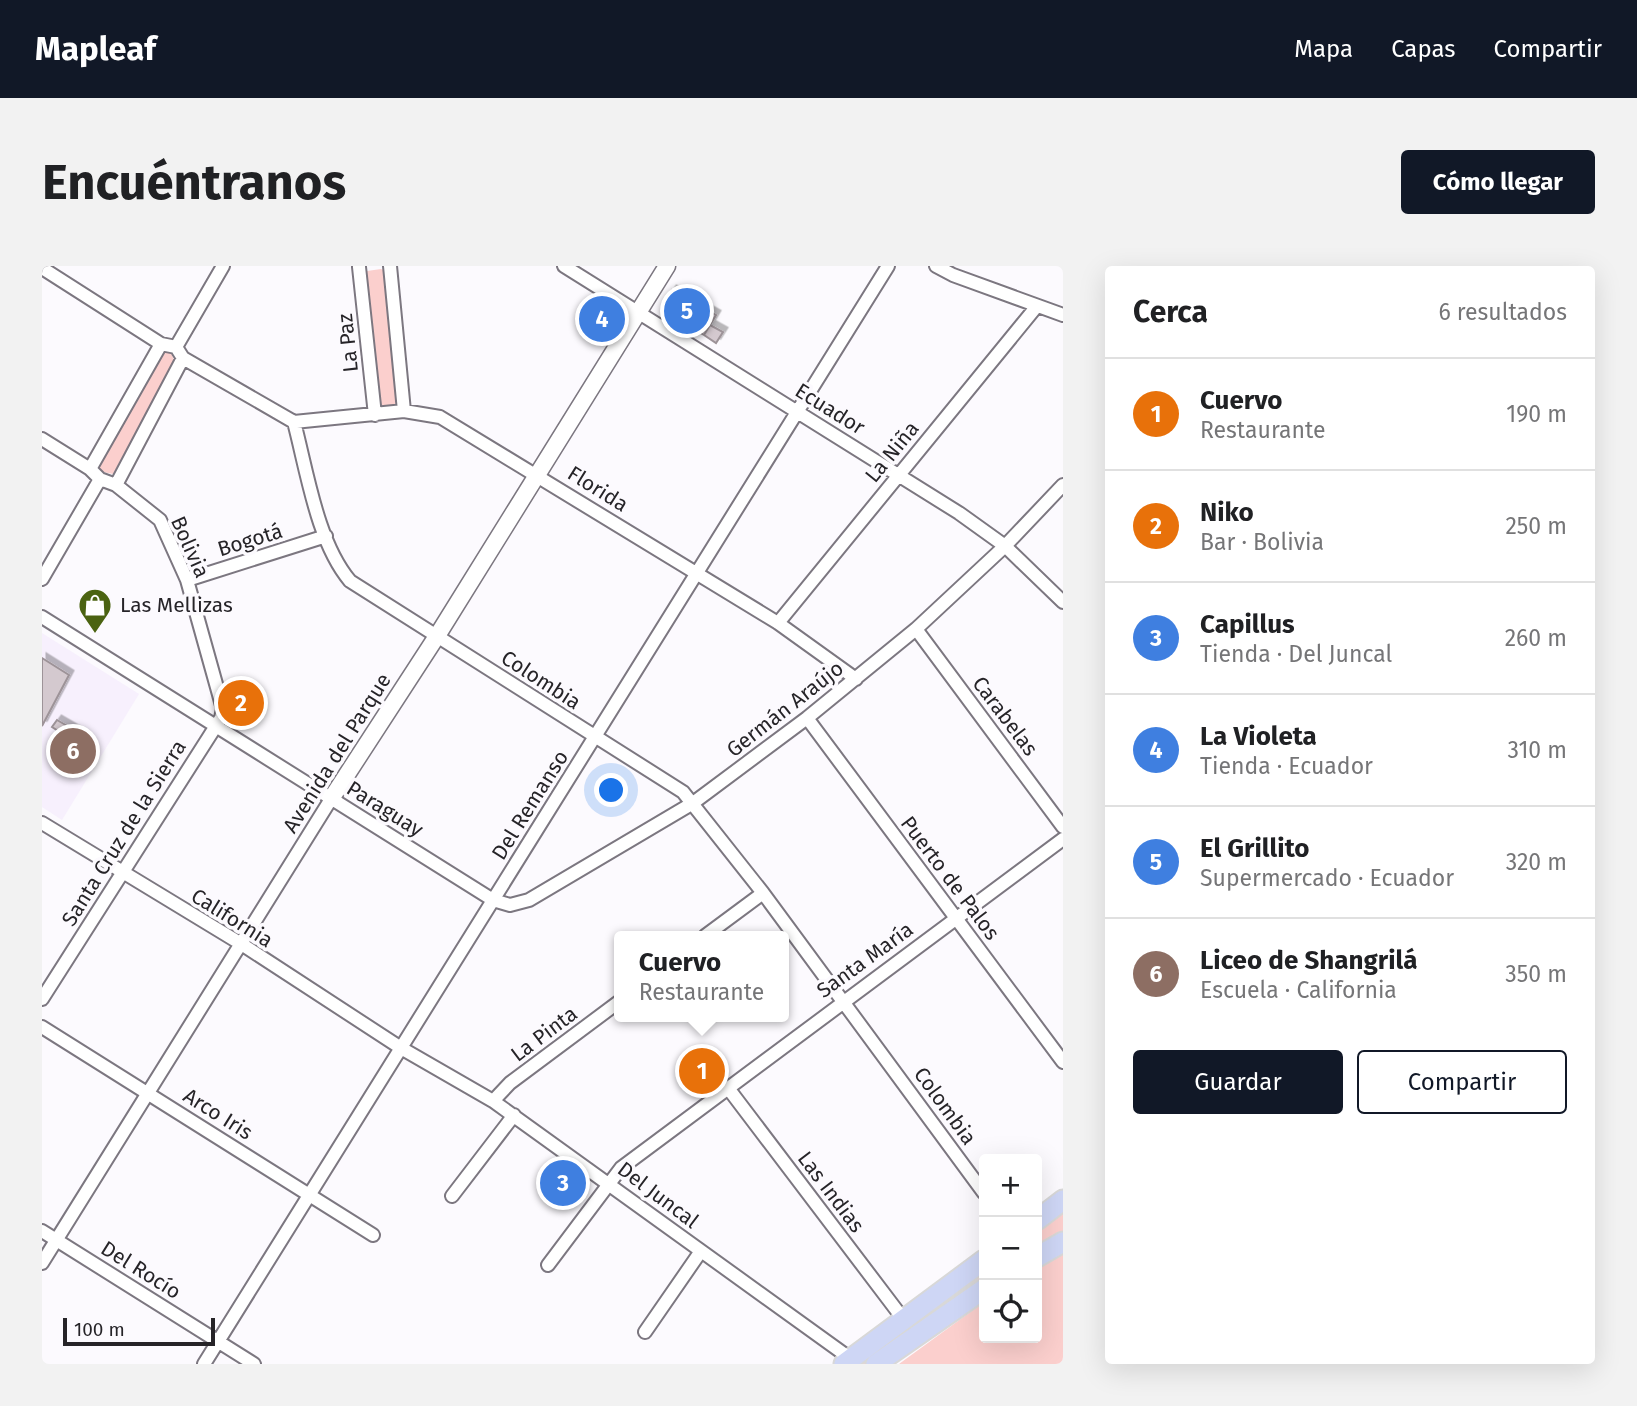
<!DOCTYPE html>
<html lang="es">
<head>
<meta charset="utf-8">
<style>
	:root { --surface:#fff; --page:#f2f2f2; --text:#202124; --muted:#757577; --line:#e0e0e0; --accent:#111827 }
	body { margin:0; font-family:"Fira Sans",sans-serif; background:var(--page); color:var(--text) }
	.controls { position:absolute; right:21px; bottom:21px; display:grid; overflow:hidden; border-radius:7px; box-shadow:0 7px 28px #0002 }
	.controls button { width:63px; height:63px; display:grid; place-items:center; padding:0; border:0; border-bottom:2px solid var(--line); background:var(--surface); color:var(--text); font:35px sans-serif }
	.scale { position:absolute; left:21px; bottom:18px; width:152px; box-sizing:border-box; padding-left:7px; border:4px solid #262428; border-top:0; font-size:19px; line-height:24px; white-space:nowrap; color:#262428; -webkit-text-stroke:5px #fcfafe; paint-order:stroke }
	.you { position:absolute; left:570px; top:525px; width:24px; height:24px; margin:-18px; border:5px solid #fff; border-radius:50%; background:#1a73e8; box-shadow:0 0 0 10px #1a73e833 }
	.badge { display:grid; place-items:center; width:46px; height:46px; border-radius:50%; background:var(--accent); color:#fff; font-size:23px; font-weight:700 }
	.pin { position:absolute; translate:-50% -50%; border:4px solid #fff; box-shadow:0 2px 7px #0006 }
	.popup { position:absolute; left:572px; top:665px; width:175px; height:91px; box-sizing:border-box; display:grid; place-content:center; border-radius:7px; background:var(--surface); filter:drop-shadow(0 2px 5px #0005); font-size:23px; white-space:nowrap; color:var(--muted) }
	.popup b { font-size:26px; color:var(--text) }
	.popup::after { content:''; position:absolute; left:50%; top:100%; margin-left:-14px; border:14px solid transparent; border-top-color:var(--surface) }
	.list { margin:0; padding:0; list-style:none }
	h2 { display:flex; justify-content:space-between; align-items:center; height:91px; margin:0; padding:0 28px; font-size:30px }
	h2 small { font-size:23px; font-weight:400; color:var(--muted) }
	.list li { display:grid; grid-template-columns:46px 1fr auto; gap:21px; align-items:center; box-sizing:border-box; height:112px; padding:0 28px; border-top:2px solid var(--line) }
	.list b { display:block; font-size:26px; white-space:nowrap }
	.list p { margin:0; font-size:23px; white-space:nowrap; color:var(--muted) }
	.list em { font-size:23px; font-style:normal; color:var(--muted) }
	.actions { display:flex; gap:14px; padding:21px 28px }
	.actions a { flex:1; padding:16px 0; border:2px solid var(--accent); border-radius:7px; text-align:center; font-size:24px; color:var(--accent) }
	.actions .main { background:var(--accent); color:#fff }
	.icon { flex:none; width:38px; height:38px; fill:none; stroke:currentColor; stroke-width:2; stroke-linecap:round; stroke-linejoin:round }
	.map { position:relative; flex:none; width:1021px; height:1098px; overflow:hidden; border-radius:7px }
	header { display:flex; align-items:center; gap:42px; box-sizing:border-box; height:98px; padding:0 35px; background:var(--accent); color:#fff }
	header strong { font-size:33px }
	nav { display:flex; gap:38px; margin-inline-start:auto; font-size:24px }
	.intro { display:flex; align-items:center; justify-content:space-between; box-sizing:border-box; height:168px; padding:0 42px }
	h1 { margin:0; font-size:49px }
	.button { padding:18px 32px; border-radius:7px; background:var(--accent); color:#fff; font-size:24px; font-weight:700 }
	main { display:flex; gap:42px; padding:0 42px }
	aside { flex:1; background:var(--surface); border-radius:7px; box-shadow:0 7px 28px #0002 }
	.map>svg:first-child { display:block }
</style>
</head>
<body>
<header>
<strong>Mapleaf</strong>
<nav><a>Mapa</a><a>Capas</a><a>Compartir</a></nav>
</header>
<div class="intro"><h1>Encuéntranos</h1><a class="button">Cómo llegar</a></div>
<main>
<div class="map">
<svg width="1021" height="1098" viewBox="0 0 1021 1098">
	<defs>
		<filter id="shadow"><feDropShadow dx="4.5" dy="-4.5" stdDeviation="0" flood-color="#0004"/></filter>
	</defs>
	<rect width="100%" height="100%" fill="#fcfafe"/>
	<path fill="#f7f0fd" d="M0,367L97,428L20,554L0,541Z"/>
	<path fill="#fbcfcd" d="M339,3L345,6L357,135L348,142L336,138L322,9L325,5Z
		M119,86L129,87L133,96L71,208L61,206L54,199Z
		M1021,941V969L995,985V960Z
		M1021,987V1098H857L942,1036V1072H995V1002Z
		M942,1001V1016L824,1098H812Z"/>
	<path fill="#d4c9cf" stroke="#9d9398" stroke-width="2" filter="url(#shadow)" d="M630,24L674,49L662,69L625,48L623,35Z
		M668,59L681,66L674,77L662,69Z
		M0,392L27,409L0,460Z
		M15,454L34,465L29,473L10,461Z
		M35,477L40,480L33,491L28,488Z"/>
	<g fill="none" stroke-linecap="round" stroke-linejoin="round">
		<defs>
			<path id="minor" d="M348,0L362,145
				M522,0L917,247L963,280L1021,336
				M894,0L911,9L1021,49
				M317,1L333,149
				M0,2L119,78L134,81L141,92L252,156C265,205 275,276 308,315L641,526L721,627L942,927
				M134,81L181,0
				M252,156L362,145L398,151L736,357L814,413
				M0,173L48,203L58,213L74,219L118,254L145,314L181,443L179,452L0,733
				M48,203L119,78
				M74,219L141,92
				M0,313L58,213
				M145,314L284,270
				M0,351L451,634L468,639L487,634L651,537L765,452L874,363L963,280L1021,219
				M736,357L995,40
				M874,363L1021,561
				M765,452L1021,796
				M0,557L201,679L359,782L451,835L809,1093
				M663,670L721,627
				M0,761L331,969
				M686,822L862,1054
				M451,835L468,817L578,735
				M410,930L472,849
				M0,965L212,1098
				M0,997L289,533
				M506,999L579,902L1021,573
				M603,1066L659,985
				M162,1098L846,0"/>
			<path id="tertiary" d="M289,533L395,370L625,0"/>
			<path id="primary" d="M995,954L1021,934
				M995,991L1021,976
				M802,1098L942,994
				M834,1098L942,1023"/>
		</defs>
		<use href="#minor" stroke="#7c7780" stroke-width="16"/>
		<use href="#tertiary" stroke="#7c7780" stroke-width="19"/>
		<use href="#primary" stroke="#d8d8d8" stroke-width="23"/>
		<use href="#minor" stroke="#fff" stroke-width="12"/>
		<use href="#tertiary" stroke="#fff" stroke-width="16"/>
		<use href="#primary" stroke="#ced6f5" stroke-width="19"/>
	</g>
	<defs>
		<symbol id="shop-pin" viewBox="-11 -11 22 30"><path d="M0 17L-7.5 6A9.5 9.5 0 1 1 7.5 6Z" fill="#4b6311" stroke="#fcfafe"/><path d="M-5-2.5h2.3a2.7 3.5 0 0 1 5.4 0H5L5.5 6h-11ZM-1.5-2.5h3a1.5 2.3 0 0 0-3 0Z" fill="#fff"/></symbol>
	</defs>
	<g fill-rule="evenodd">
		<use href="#shop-pin" x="34" y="320" width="38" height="52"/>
	</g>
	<g text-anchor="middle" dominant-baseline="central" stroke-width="7" stroke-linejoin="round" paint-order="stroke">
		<g font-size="21" fill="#262428" stroke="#fcfafe">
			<text transform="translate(306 77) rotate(-96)">La Paz</text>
			<text transform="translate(788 143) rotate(32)">Ecuador</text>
			<text transform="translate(850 186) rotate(-51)">La Niña</text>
			<text transform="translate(556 223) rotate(32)">Florida</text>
			<text transform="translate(208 274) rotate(-17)">Bogotá</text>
			<text transform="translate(148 281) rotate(66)">Bolivia</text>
			<text transform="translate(499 414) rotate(33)">Colombia</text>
			<text transform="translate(743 443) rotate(-38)">Germán Araújo</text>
			<text transform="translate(963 450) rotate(53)">Carabelas</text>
			<text transform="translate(295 487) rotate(-58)">Avenida del Parque</text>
			<text transform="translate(488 539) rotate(-58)">Del Remanso</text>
			<text transform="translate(343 543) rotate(32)">Paraguay</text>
			<text transform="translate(82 567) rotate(-58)">Santa Cruz de la Sierra</text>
			<text transform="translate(908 612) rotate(53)">Puerto de Palos</text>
			<text transform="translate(190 652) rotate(32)">California</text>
			<text transform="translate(823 694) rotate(-36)">Santa María</text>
			<text transform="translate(502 768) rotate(-37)">La Pinta</text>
			<text transform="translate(903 840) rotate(54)">Colombia</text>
			<text transform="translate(176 848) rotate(32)">Arco Iris</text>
			<text transform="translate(789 926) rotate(53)">Las Indias</text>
			<text transform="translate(616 929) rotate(37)">Del Juncal</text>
			<text transform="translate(99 1004) rotate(32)">Del Rocío</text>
		</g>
		<g font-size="21" fill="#262428" stroke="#fcfafe" text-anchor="start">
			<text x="78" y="339">Las Mellizas</text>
		</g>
	</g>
</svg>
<div class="controls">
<button>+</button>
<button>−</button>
<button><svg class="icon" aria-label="locate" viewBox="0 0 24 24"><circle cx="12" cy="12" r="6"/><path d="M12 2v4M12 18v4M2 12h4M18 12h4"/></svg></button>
</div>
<div class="scale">100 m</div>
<div class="you"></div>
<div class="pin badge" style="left:660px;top:805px;background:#e8710a">1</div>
<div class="popup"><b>Cuervo</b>Restaurante</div>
<div class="pin badge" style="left:199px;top:437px;background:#e8710a">2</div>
<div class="pin badge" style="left:521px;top:917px;background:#3f7fe0">3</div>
<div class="pin badge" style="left:560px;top:53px;background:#3f7fe0">4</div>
<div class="pin badge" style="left:645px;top:45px;background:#3f7fe0">5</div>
<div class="pin badge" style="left:31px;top:485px;background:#8d6e63">6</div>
</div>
<aside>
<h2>Cerca<small>6 resultados</small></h2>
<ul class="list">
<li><span class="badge" style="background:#e8710a">1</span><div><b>Cuervo</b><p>Restaurante</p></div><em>190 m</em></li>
<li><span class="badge" style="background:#e8710a">2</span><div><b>Niko</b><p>Bar · Bolivia</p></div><em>250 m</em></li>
<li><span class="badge" style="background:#3f7fe0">3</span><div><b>Capillus</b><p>Tienda · Del Juncal</p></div><em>260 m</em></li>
<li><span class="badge" style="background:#3f7fe0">4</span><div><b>La Violeta</b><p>Tienda · Ecuador</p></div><em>310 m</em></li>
<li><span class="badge" style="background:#3f7fe0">5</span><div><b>El Grillito</b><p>Supermercado · Ecuador</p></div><em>320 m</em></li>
<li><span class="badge" style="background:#8d6e63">6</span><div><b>Liceo de Shangrilá</b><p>Escuela · California</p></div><em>350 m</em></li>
</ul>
<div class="actions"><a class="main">Guardar</a><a>Compartir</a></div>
</aside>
</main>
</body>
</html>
